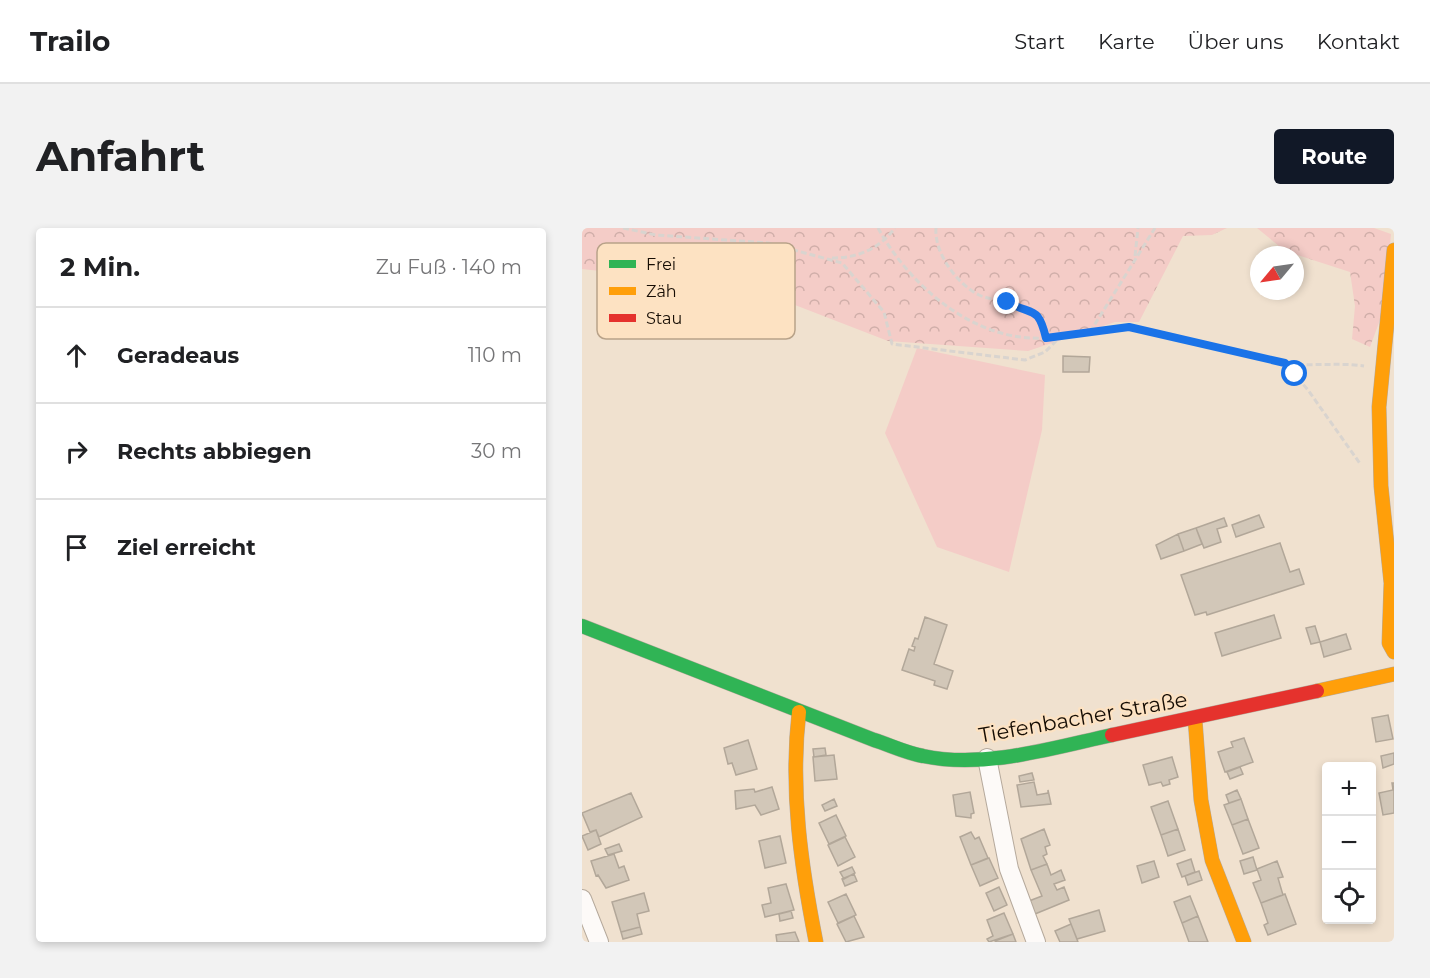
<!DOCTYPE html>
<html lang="de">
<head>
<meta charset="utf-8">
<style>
	:root { --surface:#fff; --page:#f2f2f2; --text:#202124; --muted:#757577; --line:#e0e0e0; --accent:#111827 }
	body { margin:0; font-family:Montserrat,sans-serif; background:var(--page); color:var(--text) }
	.controls { position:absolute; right:18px; bottom:18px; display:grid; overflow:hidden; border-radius:6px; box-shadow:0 3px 9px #0003 }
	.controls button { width:54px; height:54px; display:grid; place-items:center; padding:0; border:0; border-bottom:2px solid var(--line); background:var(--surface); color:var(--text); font:30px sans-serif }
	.compass { position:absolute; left:668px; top:18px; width:54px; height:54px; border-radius:50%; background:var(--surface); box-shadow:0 3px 9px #0003; rotate:241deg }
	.stop { position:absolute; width:18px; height:18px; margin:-14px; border:4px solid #1a73e8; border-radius:50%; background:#fff }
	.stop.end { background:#1a73e8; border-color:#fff; box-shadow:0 2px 6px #0008 }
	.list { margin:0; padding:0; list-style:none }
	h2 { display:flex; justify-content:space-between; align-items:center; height:78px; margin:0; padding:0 24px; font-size:26px }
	h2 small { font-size:20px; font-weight:400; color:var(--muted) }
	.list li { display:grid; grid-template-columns:39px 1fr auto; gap:18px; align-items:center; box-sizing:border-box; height:96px; padding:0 24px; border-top:2px solid var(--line) }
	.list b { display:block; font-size:22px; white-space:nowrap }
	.list em { font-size:20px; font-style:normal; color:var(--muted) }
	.icon { flex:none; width:33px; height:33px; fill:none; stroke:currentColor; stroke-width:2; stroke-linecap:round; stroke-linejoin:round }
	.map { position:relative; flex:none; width:812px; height:714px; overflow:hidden; border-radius:6px }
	header { display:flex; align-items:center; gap:36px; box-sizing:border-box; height:84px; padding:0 30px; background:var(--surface); border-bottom:2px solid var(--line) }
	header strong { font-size:28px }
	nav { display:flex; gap:33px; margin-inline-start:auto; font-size:21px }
	.intro { display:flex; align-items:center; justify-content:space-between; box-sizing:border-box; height:144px; padding:0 36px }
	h1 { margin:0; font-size:42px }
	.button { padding:15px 27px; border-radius:6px; background:var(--accent); color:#fff; font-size:21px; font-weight:700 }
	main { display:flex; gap:36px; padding:0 36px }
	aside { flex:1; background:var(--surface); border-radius:6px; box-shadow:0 3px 9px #0003 }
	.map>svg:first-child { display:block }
</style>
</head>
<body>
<header>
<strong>Trailo</strong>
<nav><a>Start</a><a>Karte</a><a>Über uns</a><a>Kontakt</a></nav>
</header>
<div class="intro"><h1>Anfahrt</h1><a class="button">Route</a></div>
<main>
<aside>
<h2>2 Min.<small>Zu Fuß · 140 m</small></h2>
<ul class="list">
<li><svg class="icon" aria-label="ahead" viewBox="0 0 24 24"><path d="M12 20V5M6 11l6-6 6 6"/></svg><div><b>Geradeaus</b></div><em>110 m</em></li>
<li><svg class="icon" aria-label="right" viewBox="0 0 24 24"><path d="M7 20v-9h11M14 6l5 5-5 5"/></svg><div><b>Rechts abbiegen</b></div><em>30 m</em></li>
<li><svg class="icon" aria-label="arrive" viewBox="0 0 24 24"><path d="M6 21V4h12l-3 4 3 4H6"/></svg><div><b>Ziel erreicht</b></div></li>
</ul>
</aside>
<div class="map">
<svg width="812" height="714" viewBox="0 0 812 714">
	<defs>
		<pattern id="forest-crowns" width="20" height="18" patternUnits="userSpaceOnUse" patternTransform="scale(1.5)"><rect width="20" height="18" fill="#f4ccc7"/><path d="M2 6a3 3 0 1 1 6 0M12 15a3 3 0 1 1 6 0" fill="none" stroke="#d0aea9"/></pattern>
	</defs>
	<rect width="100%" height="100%" fill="#f0e1cf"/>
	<path fill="url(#forest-crowns)" d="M0,0H645L630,7L601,8L557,94H533L446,123L306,113L169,60L0,41Z
		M675,0H792L809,6L802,81L788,119L770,111L773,78L768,44L703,23Z"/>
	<path fill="#f4ccc7" d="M335,120L463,147L460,202L427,344L355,319L303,205Z"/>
	<path fill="#d2c7b8" stroke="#b2a799" stroke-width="1.5" d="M481,128L508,129L507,144H481Z
		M677,287L682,299L654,309L650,297Z
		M642,290L645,298L635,301L639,314L622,320L614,300Z
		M614,300L620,316L602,323L596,306Z
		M596,306L602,323L579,331L574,317Z
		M698,315L708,344L717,341L722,356L625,387L624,384L613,387L599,347Z
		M692,387L699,410L640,428L633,405Z
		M343,389L365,397L352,436L371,443L365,461L352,457L353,453L320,442L327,421L332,423L333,419L330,418L333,410L336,411Z
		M733,398L738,414L729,416L724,400Z
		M764,406L769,421L742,429L738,414Z
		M806,487L811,511L794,514L790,490Z
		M662,510L671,534L643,544L636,524L651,519L649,514Z
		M166,512L175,541L154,547L150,535L146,536L142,520Z
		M243,520L244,527L232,529L231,521Z
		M812,525V536L801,540L799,528Z
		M252,527L255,551L233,553L231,529Z
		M590,529L596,549L587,552L588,556L581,558L579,554L567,557L561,537Z
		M658,539L661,546L648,551L645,544Z
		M450,545L452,552L438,554L437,548Z
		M452,554L455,567L466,565V562L469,576L439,579L435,557Z
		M810,555H812V585L801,587L797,565L811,562Z
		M190,559L197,581L179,587L173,577L154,581L153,563L172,561L173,564Z
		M655,562L659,571L647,575L644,567Z
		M388,564L392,585L389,586V590L374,588L371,567Z
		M49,565L60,589L17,609L14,602L8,604L0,585Z
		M252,571L255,578L243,583L240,577Z
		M659,571L666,591L650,597L642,577Z
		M586,573L596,601L579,607L569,579Z
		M254,587L264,608L247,616L237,595Z
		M666,591L677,620L661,626L650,597Z
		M462,601L468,617L463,619L465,626L461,628L465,636L449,642L439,611Z
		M596,601L603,622L586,628L579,607Z
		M14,602L19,616L6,622L0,608Z
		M389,604L393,611L397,609L406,630L389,637L378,609Z
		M198,608L204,635L183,640L177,613Z
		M263,609L273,629L256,638L246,617Z
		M37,616L40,623L26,627L23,621Z
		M32,626L37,640L42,638L47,652L24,660L16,647L14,648L9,633Z
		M671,629L675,642L662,646L658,633Z
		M407,630L416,650L398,658L389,637Z
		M609,631L613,644L600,649L595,636Z
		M572,633L577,649L560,655L555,638Z
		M695,633L701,649L696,650L701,667L679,675L671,655L679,652L675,641Z
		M465,636L469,647L479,642L483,652L472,656L475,662L482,659L487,672L453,686L447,673L460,668L449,642Z
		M270,639L273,645L262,651L258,644Z
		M617,643L620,652L606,657L603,648Z
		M272,646L275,653L263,658L260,651Z
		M204,656L212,682L183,689L180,677L189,675L186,660Z
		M417,659L425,677L412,683L404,665Z
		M62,665L67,683L55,686L58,699L39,704L30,674Z
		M264,666L274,687L256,695L246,674Z
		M703,666L714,696L686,707L682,697L686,695L679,675Z
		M608,668L616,688L600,695L592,674Z
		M517,682L523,703L495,711L487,691Z
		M209,683L211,690L198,693L197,686Z
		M422,685L431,706L407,714L405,711L411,708L405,692Z
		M272,688L282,709L264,714L255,696Z
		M616,688L626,714H607L600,695Z
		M489,696L496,714H478L473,703Z
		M58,699L60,706L41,711L39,704Z
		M213,704L217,714H195L194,707Z
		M431,706L434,714H414L413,713Z"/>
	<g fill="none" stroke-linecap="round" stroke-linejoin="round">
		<defs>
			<path id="street" d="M405,530L427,641L454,714
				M0,671L17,714"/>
			<path id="fast" d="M0,398L292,512C308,517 324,525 341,528C403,541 470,520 530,507"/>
			<path id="slow" d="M812,22L797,179L799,258L809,355L807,415L812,424
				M735,463L812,446
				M217,484C208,562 219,638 234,714
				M613,491L619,572L630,632L662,714"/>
			<path id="jam" d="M530,507L735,463"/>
		</defs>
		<use href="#street" stroke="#b5a99c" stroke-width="20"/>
		<use href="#fast" stroke="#b5a99c" stroke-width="15"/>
		<use href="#slow" stroke="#b5a99c" stroke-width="15"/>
		<use href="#jam" stroke="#b5a99c" stroke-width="15"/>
		<path stroke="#d9d4cf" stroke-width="3" stroke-dasharray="6 3" stroke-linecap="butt" d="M41,0L74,7L186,15L260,35L302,84L310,116L443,132L463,124L478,109
			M296,0C328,58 392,114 463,110C488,108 526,97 549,99C600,105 649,126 700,135C727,139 755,134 782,138
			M354,0C352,25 375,56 397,67C406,71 415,71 424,74C434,77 444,82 455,85L459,91L464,110
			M553,28L556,0
			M250,30C276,30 297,21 313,0
			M508,104L573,0
			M704,136L726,162L779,237"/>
		<use href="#street" stroke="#fdfaf8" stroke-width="18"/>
		<use href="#fast" stroke="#30b455" stroke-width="14"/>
		<use href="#slow" stroke="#ff9f0a" stroke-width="14"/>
		<use href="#jam" stroke="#e5322d" stroke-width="14"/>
	</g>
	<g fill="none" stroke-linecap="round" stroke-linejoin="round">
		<path stroke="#1a73e8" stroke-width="8" d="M425,74C451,88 456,77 464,110L547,99L703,135L713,146"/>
	</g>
	<g text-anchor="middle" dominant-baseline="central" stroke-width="4.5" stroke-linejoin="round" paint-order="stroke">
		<g font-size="21" fill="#160d04" stroke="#fde2c2">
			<text transform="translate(501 489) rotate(-10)">Tiefenbacher Straße</text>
		</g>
	</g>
	<rect x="15" y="15" width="198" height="96" rx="9" fill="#fde2c2" stroke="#b8a289" stroke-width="1.5"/>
	<rect x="27" y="32" width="27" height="8" fill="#30b455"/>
	<rect x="27" y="59" width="27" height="8" fill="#ff9f0a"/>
	<rect x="27" y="86" width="27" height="8" fill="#e5322d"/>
	<g font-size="16" fill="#160d04">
		<text x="64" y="42">Frei</text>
		<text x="64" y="69">Zäh</text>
		<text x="64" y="96">Stau</text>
	</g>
</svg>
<div class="controls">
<button>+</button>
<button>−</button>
<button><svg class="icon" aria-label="locate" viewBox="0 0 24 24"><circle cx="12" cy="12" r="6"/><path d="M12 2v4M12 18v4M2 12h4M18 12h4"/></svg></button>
</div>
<svg class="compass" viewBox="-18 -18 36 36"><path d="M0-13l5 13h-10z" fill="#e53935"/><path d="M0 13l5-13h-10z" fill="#757577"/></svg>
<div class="stop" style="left:713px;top:146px"></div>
<div class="stop end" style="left:425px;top:74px"></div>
</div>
</main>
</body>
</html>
